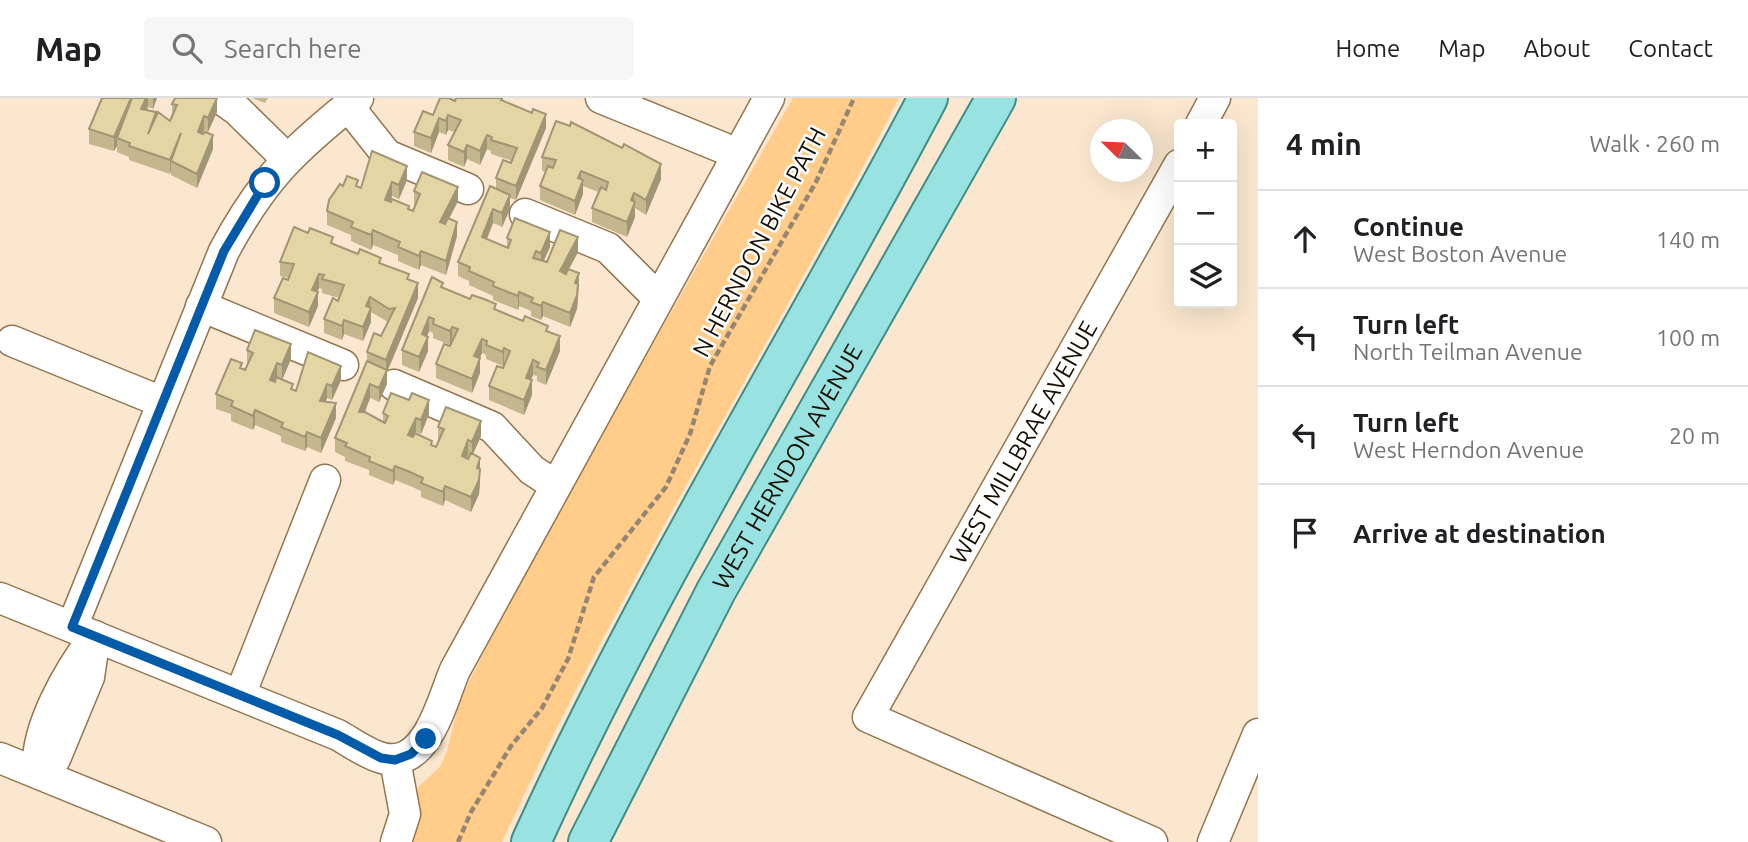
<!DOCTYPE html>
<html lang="en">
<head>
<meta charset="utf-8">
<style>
	:root { --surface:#fff; --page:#f6f6f6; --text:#202124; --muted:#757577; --line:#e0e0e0 }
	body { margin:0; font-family:Ubuntu,sans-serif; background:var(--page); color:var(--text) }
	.controls { position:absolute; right:21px; top:21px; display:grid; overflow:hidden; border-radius:7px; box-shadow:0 7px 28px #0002 }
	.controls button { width:63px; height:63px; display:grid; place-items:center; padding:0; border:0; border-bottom:2px solid var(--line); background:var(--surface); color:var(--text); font:35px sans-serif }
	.compass { position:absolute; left:1090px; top:21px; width:63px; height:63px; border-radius:50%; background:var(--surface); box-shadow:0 7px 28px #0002; rotate:293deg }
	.stop { position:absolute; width:21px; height:21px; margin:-16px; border:5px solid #035ba9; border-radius:50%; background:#fff }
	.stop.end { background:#035ba9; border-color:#fff; box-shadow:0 2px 7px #0008 }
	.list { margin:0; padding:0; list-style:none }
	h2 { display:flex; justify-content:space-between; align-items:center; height:91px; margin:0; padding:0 28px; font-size:30px }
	h2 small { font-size:23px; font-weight:400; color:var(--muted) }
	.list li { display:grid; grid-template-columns:46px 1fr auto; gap:21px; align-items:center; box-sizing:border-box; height:98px; padding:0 28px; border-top:2px solid var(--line) }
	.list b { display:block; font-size:26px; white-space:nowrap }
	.list p { margin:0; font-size:23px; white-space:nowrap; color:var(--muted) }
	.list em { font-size:23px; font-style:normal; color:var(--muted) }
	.icon { flex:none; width:38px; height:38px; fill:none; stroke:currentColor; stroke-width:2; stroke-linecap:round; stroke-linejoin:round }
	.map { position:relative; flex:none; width:1258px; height:744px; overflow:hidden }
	header { display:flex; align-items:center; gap:42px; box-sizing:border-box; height:98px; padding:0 35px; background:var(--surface); border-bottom:2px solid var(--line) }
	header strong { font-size:33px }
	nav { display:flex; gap:38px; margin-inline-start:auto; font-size:24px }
	.search { width:490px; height:63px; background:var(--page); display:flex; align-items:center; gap:18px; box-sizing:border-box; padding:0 24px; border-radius:7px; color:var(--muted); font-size:26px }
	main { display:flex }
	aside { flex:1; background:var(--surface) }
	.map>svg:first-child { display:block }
</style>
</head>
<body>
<header>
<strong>Map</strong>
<div class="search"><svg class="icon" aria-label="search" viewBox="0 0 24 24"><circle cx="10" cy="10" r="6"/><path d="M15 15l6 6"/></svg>Search here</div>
<nav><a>Home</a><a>Map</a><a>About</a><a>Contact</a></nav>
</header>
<main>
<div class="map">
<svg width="1258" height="744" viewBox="0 0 1258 744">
	<rect width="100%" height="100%" fill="#fbe7cf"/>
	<path fill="#ffcc8a" d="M793,0H899C770,250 619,488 502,744H407L418,710V689L440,669L447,653L459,604L531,460Z"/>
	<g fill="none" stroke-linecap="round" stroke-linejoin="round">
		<defs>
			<g id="minor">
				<path d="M220,0L237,12L286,60"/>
				<path d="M601,0L738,56"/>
				<path d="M348,8L387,57L468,91"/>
				<path d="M1201,26L1215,0"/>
				<path d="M525,116L608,150L658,200"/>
				<path d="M201,208L343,267"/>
				<path d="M12,243L162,304"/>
				<path d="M394,287L492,329L532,372L555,387"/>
				<path d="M0,500L338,637C352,645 367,656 382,660C427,672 442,602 455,572L769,0"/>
				<path d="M72,529L224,153C263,80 294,51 358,0"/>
				<path d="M95,538L89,579L55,661L38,675C34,631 69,572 95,538Z"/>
				<path d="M240,597L325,382"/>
				<path d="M0,660L206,744"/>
				<path d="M395,662L405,716L396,744"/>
				<path id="s1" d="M1152,744L868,619L1179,67"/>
				<path d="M1213,744L1258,636"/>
			</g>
			<g id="major">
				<path d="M531,744C647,488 797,249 928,0"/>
				<path id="s2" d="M588,744L716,493L996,0"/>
			</g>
		</defs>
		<use href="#minor" stroke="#937650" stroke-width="33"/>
		<use href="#major" stroke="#3f8d87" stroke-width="42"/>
		<path stroke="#958573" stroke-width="4.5" stroke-dasharray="7 3.5" stroke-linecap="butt" d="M458,744L471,714L511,648L542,610L568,561L594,479L666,389L690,336L710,268L816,84L854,0"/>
		<use href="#minor" stroke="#fff" stroke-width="30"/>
		<use href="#major" stroke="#98e3e2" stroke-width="38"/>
	</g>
	<path fill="#c4b78e" d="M116,0H157L153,11L148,9L147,12L156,18L170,23L172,17V6L217,14L208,34L204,32L202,36L213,51L197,90L171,77V72L170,76L129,62V59L117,54V48L114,53L89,46V31Z
		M252,0H268L265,5Z
		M503,0V3L546,30L516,102L510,100V111L502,129L493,125L487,141L507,149V140L550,149L543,163L547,164L578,154L569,171L579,175L578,200L577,211L570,229L543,218L541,222L531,218V213L519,208L518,212L493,202V198L469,187V183L458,178V164L496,91V80L511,65L512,63L491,56V53L487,51L480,67L467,61L464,69L448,62V47L455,34L448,32L446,37L439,34L431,55L414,48V34L433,17L455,3Z
		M542,59L661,81L646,117L635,110V119L627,139L592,124V110L598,94L583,88V96L575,117L540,102V88L546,74L542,73Z
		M407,82L399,101L392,98L390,104L413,113L415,108L414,107V93L458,103L449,121L457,138L446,177L421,167L419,172L398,163V157L373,147L371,152L351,143V137L327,127V113L343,88L361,90Z
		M333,145L381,166L409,182L418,200L387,274V286L379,304L370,300L365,314L383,324V315L429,316L421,336L416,334L413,339L436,349L438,344V329L481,338L473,356L480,360V385L479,396L471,414L445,402L443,408L421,399V393L410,388L395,382L393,387L369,377V372L345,363V359L335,354V340L367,264V254L381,238L388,224L371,214V224L363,243L344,236L342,242L324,235V221L339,200L322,195V191L319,190L317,194L318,208L309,229L274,215V200L289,180L280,178V164Z
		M443,190L548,233L560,253L546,287L537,283V278L533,277L531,282L532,297L524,317L489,302V288L503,270V268L486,261V257L482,255L480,260V275L472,295L436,280V266L450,247L433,240V235L429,233L427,239L428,253L419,274L402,267V252Z
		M247,252L291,261L282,282L293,292L296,293L341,282L332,302L327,300L326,304L336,320L321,355L307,349L305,353L281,344V338L255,327L253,332L231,323V316L216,311V296L242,271L245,272L247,267Z"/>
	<path fill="#a09574" d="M131,0L117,40V48L114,53V39Z
		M146,0H148V9L141,25V11Z
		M153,0H157L153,11Z
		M217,0V14L208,34V20Z
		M546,16V30L516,102V88Z
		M448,17V32L446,37V23Z
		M204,18V32L198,48V34Z
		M439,20V34L431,55V40Z
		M181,35L171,63V72L170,76V62Z
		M213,37V51L197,90V76Z
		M487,37V51L480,67V53Z
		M467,47V61L464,69V54Z
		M661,66V81L646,117V102Z
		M407,68V82L399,101V87Z
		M581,73V87L583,82V96L575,117V103L578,80Z
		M392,84V98L385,116V102Z
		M458,89V103L440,138V124Z
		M634,95L635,119L627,139V124L631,102Z
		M510,97V111L502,129V115Z
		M493,111V125L482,153V139Z
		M457,124V138L446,177V163Z
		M373,132V147L371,152V137Z
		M550,134V149L541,169V155Z
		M578,139V154L560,188V173Z
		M421,153V167L419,172V158Z
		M579,175L578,200L577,211L570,229V215L575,185Z
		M319,176V190L312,206V192Z
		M418,185V200L387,274V286L379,304V290L386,273V262Z
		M318,194V208L309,229V214Z
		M519,194V208L518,212V198Z
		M370,199L371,224L363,243V229L366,208Z
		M543,204V218L541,222V208Z
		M429,219V233L422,251V236Z
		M344,222V236L342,242V228Z
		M452,229V243L450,247V233Z
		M560,238V253L546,287V272Z
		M428,239V253L419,274V259Z
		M482,241V255L474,272V258Z
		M291,246V261L282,282V267Z
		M504,250V265L503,268V254Z
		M480,260V275L472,295V281Z
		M533,262V277L526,294V280Z
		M277,265V279L270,296V282Z
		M341,268V282L332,302V288Z
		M532,282V297L524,317V302Z
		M327,286V300L320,317V303Z
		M370,286V300L359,329V314Z
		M429,302V316L421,336V322Z
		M336,305V320L321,355V340Z
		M255,312V327L253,332V318Z
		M416,320V334L408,351V337Z
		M481,323V338L472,358V344Z
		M307,334V349L305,353V339Z
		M468,342V356L462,372V358Z
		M480,360V385L479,396L471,414V399L477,370Z
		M395,368V382L393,387V373Z
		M445,388V402L443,408V394Z"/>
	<path fill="#e4d5a5" stroke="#a09574" stroke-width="2" d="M102,0H131L114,39L89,31Z
		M132,0H146L141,11L156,14L148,36L158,14L170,23L177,7L172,6L175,0H217L208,20L204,18L198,34L203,36L205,34L213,37L197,76L171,63L181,35L170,62L129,48L130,45L117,40Z
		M440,0H449L455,3L456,0H502L501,2L532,15L533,11L546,16L516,88L496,80L503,62L511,65L517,50L491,42L492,39L487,37L480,53L467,47L464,54L448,47L461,22L448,17L446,23L439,20L431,40L414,34L423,13L433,17Z
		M556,23L570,28L571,24L622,50L624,46L661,66L646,102L634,95L631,102L635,104L627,124L592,110L601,89L606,92L608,84L581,73L578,80L583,82L575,103L540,88L548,68L553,70L556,62L542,59Z
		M372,53L407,68L399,87L392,84L385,102L391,104L392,101L409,108L408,111L413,113L420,96L414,93L422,74L458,89L440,124L445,126L448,120L457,124L446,163L421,153L419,158L398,149L400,144L373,132L371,137L351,129L353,124L327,113L329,102L340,86L343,88L347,78L358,82L356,88L361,90Z
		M490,88L510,97L502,115L493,111L482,139L508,150L511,142L507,140L515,120L550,134L541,155L536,153L533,160L547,164L560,132L578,139L560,173L566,176L568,171L579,175L575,185L578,186L577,197L570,215L543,204L541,208L531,204L533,200L519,194L518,198L493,188L494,184L469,173L470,169L458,164Z
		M294,129L308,135L310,130L333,139L331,145L338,148L358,156L360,151L381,160L379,165L409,176L407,181L418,185L386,262L367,254L374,235L381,238L395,210L389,211L370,199L366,208L371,210L363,229L344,222L342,228L324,221L333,200L338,203L344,187L322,181L324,177L319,176L312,192L318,194L309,214L274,200L283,180L288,182L294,166L280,164Z
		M432,179L443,185L441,189L470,201L472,197L484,201L496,206L494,211L523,223L525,218L548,228L546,233L560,238L546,272L537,269L539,265L533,262L526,280L532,282L524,302L489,288L497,268L503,270L510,253L504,250L503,254L486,247L487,243L482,241L474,258L480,260L472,281L436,266L444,246L450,248L458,231L452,229L450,233L433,226L434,221L429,219L422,236L428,239L419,259L402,252Z
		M255,232L291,246L282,267L277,265L270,282L275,284L276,279L293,286L291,291L296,293L308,254L341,268L332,288L327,286L320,303L336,305L321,340L307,334L305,339L281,329L283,325L255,312L253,318L231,308L233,303L216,296L231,261L242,265L240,270L245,272L253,255L247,252Z
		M367,263L387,272L379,290L370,286L359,314H365L385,325L388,318L383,315L391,295L409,302L412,295L429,302L421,322L416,320L408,337L413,339L415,335L432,343L431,347L436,349L444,331L438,329L446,309L481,323L472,344L468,342L462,358L468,361L471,355L480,360L477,370L480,371L479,382L471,399L445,388L443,394L421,385L423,380L410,374L395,368L393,373L369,363L370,359L345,348L347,345L335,340Z"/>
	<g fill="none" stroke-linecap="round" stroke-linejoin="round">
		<path stroke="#035ba9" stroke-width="9" d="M265,85L224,153L72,529L338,637L381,660L395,662L411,656L426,641"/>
	</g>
	<g text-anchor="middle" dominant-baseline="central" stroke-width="5" stroke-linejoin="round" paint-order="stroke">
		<g font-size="24" fill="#190e02" stroke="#fff">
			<text transform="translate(759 144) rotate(-62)">N HERNDON BIKE PATH</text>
			<text stroke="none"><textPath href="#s1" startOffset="626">WEST MILLBRAE AVENUE</textPath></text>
			<text stroke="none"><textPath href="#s2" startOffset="425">WEST HERNDON AVENUE</textPath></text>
		</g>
	</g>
</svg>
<div class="controls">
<button>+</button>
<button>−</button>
<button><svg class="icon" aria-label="layers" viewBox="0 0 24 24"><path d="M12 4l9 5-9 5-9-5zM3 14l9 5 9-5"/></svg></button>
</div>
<svg class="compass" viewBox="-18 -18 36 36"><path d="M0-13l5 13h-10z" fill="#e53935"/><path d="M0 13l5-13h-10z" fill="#757577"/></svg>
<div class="stop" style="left:265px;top:85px"></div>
<div class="stop end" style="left:426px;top:641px"></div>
</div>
<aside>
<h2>4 min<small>Walk · 260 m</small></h2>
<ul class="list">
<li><svg class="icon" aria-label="ahead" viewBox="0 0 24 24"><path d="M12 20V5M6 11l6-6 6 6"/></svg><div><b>Continue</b><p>West Boston Avenue</p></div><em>140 m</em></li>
<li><svg class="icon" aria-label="left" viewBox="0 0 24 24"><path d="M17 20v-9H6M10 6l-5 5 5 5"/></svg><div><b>Turn left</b><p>North Teilman Avenue</p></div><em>100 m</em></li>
<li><svg class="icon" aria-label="left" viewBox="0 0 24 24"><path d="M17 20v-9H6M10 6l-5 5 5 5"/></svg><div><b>Turn left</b><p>West Herndon Avenue</p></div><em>20 m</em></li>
<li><svg class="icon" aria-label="arrive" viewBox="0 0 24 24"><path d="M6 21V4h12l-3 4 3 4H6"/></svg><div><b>Arrive at destination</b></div></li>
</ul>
</aside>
</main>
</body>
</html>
